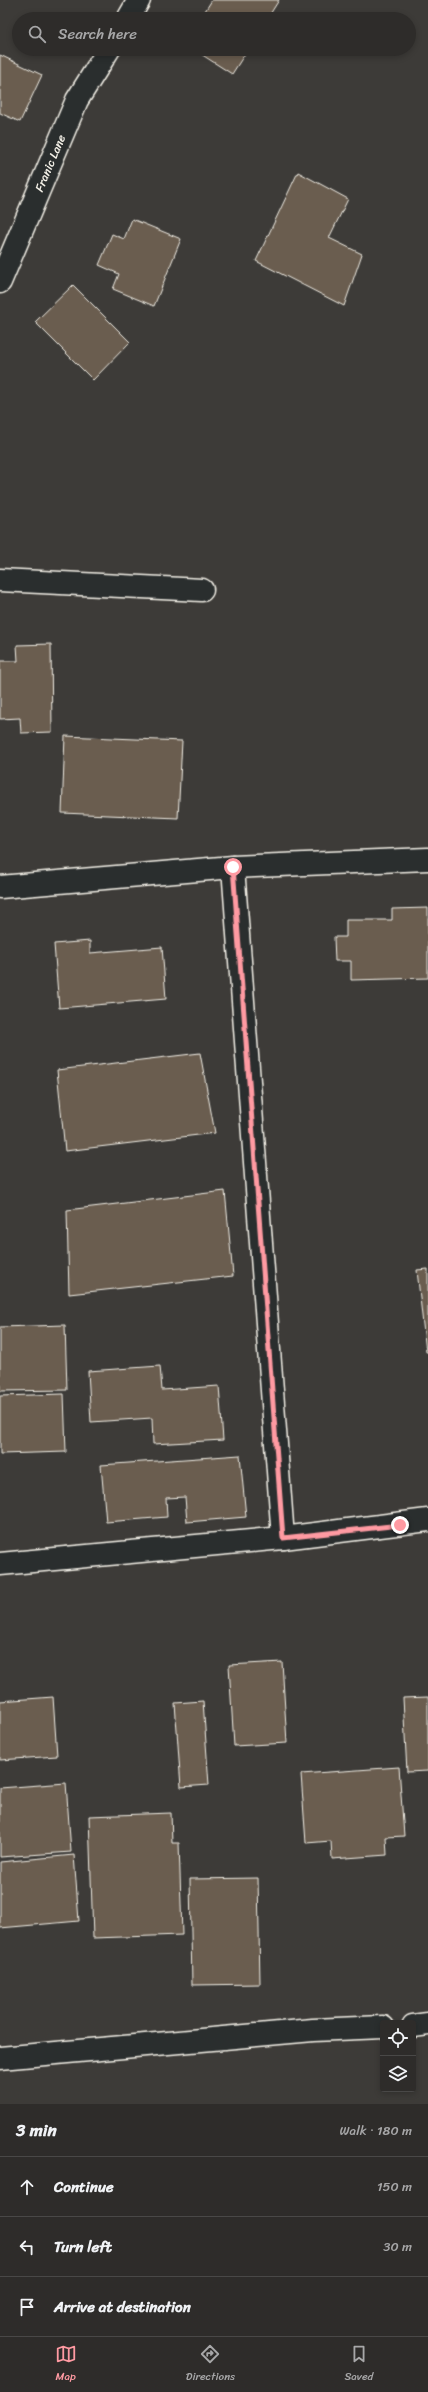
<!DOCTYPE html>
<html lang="en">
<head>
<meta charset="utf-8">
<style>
	:root { --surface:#2e2c2a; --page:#363432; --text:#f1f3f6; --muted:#a7a7a8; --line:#494847; --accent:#ff9aa2 }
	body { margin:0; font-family:Sriracha,sans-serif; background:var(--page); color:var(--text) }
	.controls { position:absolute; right:12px; bottom:12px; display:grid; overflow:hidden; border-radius:4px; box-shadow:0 2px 6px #0003 }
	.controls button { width:36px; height:36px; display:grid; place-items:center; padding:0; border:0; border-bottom:1px solid var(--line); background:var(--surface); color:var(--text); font:20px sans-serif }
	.stop { position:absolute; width:12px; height:12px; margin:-9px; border:3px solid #ff9aa2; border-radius:50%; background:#fff }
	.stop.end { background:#ff9aa2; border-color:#fff; box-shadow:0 1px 4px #0008 }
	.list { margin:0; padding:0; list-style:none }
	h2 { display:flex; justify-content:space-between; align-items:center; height:52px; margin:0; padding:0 16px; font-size:17px }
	h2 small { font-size:13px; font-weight:400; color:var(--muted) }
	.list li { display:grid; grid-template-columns:26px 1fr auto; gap:12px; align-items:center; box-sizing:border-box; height:60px; padding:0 16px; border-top:1px solid var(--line) }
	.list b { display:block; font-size:15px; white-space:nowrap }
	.list em { font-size:13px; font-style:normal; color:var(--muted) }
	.icon { flex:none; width:22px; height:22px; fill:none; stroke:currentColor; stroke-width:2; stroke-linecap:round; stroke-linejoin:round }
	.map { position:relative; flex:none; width:428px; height:2104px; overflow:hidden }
	.search { position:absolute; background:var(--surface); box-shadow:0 2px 6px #0003; left:12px; right:12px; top:12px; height:44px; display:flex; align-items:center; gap:10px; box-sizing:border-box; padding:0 14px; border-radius:22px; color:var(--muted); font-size:15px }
	.sheet { height:232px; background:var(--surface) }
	nav { display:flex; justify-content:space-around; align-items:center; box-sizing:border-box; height:56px; border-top:1px solid var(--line); background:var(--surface); font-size:11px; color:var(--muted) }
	nav a { display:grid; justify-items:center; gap:2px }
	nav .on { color:var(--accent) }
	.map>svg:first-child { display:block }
</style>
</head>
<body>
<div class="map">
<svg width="428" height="2104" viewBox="0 0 428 2104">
	<rect width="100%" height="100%" fill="#3d3b38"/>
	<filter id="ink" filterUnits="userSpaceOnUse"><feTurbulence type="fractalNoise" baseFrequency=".025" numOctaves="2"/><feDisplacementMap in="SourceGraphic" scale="8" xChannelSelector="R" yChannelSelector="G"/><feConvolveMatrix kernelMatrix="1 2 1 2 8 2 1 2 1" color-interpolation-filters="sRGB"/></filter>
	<g filter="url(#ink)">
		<path fill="#6a5d50" stroke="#f4f1e8" d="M212,0H279L267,19H200Z
			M193,49H248L232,74Z
			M0,55L42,75L20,122L0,113Z
			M298,172L348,199L329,238L362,254L344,306L256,261Z
			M132,219L181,239L154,306L113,289L119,274L99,265L112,234L124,239Z
			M73,285L130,342L93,380L35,322Z
			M51,644L52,732L21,733L20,718L0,719V661H18L17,645Z
			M65,736L182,741L178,818L62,813Z
			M428,908V978L351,980V961H335L334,937H346V920H392V909Z
			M90,941V953L162,947L166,999L59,1008L54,944Z
			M200,1053L215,1133L65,1151L57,1070Z
			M225,1191L233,1276L69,1294L67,1210Z
			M428,1269V1352H426L417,1270Z
			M65,1325L67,1390L0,1391V1327Z
			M160,1366L162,1390L219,1386L223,1440L153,1444L152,1418L91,1422L88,1371Z
			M64,1394L66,1452L0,1454V1396Z
			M240,1455L246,1517L187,1522L185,1497L166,1498L167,1517L106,1522L101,1465Z
			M282,1662L287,1743L234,1746L229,1665Z
			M53,1697L57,1756L0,1760V1701Z
			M428,1697V1771L407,1772L403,1698Z
			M203,1701L209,1785L181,1787L175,1703Z
			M399,1767L404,1836L386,1837L387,1855L332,1859L331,1841L306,1843L301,1774Z
			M66,1783L71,1852L0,1857V1788Z
			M171,1813L172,1843H179L182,1935L93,1938L89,1816Z
			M74,1855L79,1921L0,1928V1862Z
			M258,1878L260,1984L192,1985L190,1879Z"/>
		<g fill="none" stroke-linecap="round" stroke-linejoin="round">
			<defs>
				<g id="street">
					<path d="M128,19L139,0"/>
					<path id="s1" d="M0,282L77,100L109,49"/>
					<path d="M0,580L202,590"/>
					<path d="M233,867L283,1538"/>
					<path d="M0,887L233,867L428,859"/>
					<path d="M0,1564L283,1538L428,1520"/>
					<path d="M413,2026L428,2024"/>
					<path d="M0,2058L313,2030L383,2027"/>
				</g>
			</defs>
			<use href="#street" stroke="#f4f1e8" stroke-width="25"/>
			<use href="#street" stroke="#2a2d2e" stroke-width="22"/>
		</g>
	</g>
	<g fill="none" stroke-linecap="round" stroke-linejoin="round" filter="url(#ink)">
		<path stroke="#ff9aa2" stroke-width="5" d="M233,867L283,1538L400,1525"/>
	</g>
	<g text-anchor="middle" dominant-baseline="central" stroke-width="3.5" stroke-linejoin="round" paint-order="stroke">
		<g font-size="12" fill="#f4f1e8" stroke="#2a2d2e">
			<text stroke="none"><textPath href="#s1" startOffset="129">Franic Lane</textPath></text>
		</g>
	</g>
</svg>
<div class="controls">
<button><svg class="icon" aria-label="locate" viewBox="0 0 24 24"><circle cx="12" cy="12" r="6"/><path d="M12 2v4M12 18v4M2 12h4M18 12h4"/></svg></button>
<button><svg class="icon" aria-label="layers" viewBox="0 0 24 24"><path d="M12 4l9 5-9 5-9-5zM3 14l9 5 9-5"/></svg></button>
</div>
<div class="stop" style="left:233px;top:867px"></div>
<div class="stop end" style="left:400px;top:1525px"></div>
<div class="search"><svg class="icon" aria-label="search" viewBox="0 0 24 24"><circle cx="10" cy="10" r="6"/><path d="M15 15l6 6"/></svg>Search here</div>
</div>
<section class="sheet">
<h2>3 min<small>Walk · 180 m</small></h2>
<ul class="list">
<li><svg class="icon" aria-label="ahead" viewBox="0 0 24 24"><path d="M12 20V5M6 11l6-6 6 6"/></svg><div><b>Continue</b></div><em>150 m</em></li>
<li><svg class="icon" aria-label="left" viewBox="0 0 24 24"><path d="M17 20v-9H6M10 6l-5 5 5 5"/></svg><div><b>Turn left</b></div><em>30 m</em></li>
<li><svg class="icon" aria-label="arrive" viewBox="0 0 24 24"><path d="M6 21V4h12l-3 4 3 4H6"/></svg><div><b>Arrive at destination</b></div></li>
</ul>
</section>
<nav>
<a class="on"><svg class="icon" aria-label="map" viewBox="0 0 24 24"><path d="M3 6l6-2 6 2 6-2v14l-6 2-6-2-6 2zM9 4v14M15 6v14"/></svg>Map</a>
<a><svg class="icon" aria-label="directions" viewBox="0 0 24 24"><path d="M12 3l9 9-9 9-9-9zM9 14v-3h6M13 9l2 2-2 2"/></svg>Directions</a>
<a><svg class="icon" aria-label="saved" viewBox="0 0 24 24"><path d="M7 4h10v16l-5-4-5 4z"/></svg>Saved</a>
</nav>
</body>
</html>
